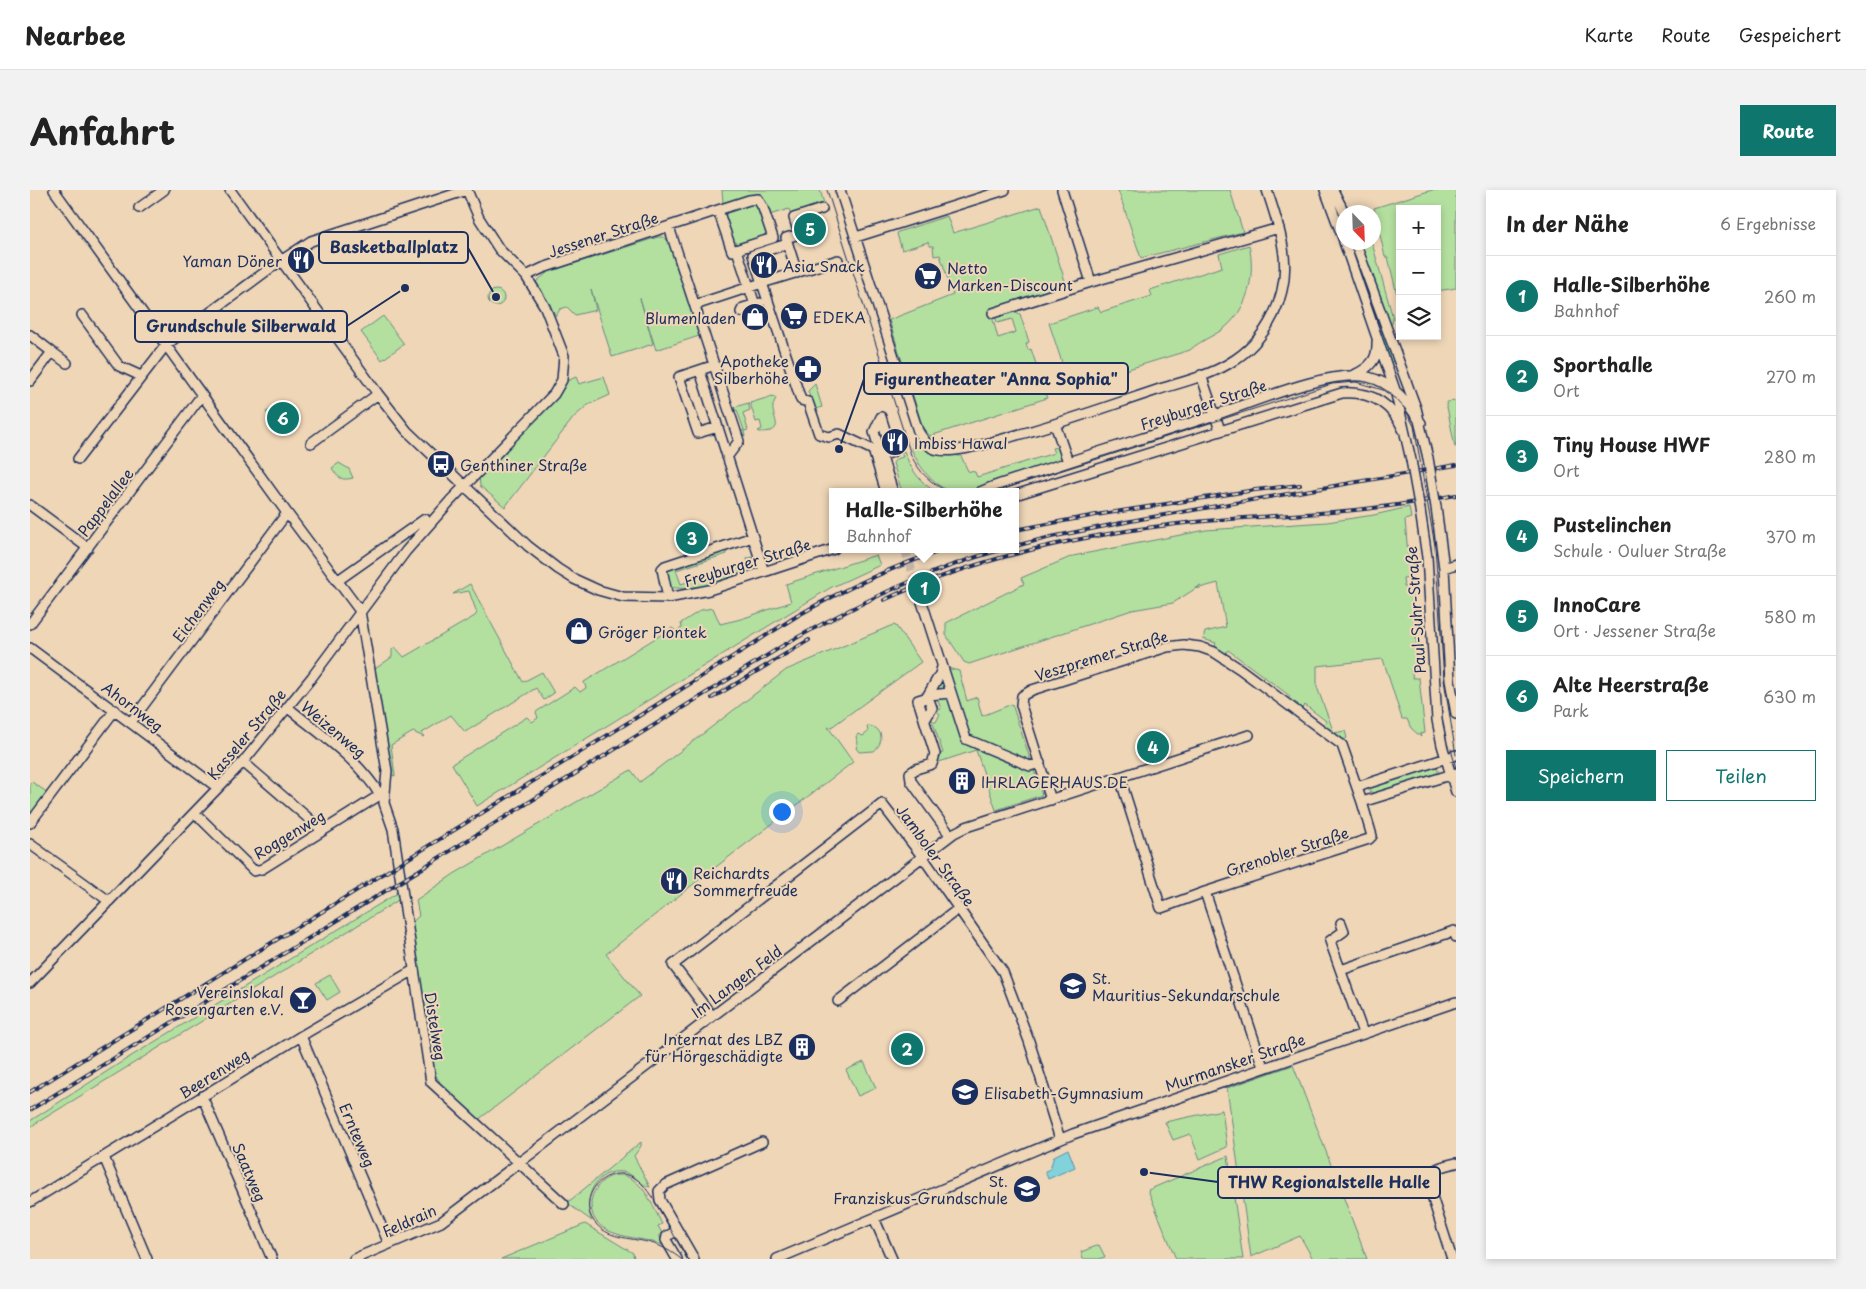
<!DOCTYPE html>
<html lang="de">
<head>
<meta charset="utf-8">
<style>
	:root { --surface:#fff; --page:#f2f2f2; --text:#222; --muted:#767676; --line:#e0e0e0; --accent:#0f766e }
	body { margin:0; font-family:"Playpen Sans",sans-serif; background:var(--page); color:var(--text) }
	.controls { position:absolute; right:15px; top:15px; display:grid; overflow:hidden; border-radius:0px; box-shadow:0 2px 8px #0003 }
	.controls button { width:45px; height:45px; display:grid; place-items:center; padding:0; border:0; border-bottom:1px solid var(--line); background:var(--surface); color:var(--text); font:25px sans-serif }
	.compass { position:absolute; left:1306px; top:15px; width:45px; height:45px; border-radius:50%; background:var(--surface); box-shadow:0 2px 8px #0003; rotate:157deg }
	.you { position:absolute; left:751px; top:621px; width:18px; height:18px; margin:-12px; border:4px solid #fff; border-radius:50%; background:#1a73e8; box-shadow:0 0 0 8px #1a73e833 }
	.badge { display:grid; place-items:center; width:32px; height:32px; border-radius:50%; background:var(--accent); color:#fff; font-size:16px; font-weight:700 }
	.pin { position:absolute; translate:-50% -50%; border:2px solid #fff; box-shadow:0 1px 5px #0006 }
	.popup { position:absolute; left:799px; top:298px; width:190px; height:65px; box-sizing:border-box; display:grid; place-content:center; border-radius:0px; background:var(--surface); filter:drop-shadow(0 1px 4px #0005); font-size:16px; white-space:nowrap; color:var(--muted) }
	.popup b { font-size:19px; color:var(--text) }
	.popup::after { content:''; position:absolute; left:50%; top:100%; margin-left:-10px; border:10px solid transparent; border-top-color:var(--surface) }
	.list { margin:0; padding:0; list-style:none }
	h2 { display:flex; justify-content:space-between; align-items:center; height:65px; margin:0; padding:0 20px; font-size:21px }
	h2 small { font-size:16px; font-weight:400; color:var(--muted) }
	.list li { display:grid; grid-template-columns:32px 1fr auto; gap:15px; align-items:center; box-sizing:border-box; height:80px; padding:0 20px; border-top:1px solid var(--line) }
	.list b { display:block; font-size:19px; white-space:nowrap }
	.list p { margin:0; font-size:16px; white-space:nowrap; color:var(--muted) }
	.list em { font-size:16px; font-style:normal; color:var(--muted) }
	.actions { display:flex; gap:10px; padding:15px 20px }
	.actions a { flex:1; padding:11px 0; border:1px solid var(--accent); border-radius:0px; text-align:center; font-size:18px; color:var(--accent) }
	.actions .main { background:var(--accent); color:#fff }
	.icon { flex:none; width:28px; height:28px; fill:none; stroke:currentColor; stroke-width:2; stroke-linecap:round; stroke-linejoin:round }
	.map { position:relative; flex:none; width:1426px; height:1069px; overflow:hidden; border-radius:0px }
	header { display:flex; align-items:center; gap:30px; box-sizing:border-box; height:70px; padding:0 25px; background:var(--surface); border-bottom:1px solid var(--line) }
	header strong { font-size:24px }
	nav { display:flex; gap:28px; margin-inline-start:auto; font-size:18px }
	.intro { display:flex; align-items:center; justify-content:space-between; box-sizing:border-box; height:120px; padding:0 30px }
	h1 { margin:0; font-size:35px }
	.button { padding:12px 22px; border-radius:0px; background:var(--accent); color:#fff; font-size:18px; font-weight:700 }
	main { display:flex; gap:30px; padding:0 30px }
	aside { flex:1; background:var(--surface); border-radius:0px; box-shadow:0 2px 8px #0003 }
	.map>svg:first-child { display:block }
</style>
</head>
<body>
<header>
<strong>Nearbee</strong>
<nav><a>Karte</a><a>Route</a><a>Gespeichert</a></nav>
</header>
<div class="intro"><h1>Anfahrt</h1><a class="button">Route</a></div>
<main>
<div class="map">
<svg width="1426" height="1069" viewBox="0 0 1426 1069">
	<rect width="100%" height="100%" fill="#efd6b7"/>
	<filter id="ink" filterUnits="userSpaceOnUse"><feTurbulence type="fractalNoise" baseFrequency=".02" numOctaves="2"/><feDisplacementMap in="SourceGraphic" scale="10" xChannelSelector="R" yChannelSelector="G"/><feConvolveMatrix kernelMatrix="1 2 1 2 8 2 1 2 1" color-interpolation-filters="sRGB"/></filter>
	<g filter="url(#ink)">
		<path fill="#b3e09f" stroke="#67887e" d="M692,0H790L796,20L763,32L759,19L736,26L728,4L693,13Z
			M1088,0H1200L1213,42L1111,68Z
			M1402,0H1426V98L1407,101V19H1370V108L1368,109L1358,67H1355L1344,18Z
			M719,13C733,15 734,31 738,43L737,47L705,56L702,53L693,29L700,19Z
			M1011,16L1036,94L960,119L968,148L986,142L982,129L967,133L965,125L984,121L990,124L999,152L996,154L998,160L1001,159L1008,180L1004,181L1006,187L1010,186L1017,208L900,246L893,238L859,130L923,105L910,65L904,66L903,56H900L898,52L872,60L867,44L868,42L917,26L923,43Z
			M628,47H634L640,53L669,146L626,160L610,108L623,154L582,167L561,99L566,120L545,125L537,117L530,119L526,126L506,92L518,82Z
			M1317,53H1320L1365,171L1359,173Z
			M1329,53H1342L1363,128L1362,134L1359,133Z
			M1219,55C1225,83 1220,113 1199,134C1188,145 1172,149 1160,160L1040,197L1019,133L1068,117L1071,122L1122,106L1120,100L1192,77L1189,64Z
			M458 108a8 8 0 1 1 16 0a8 8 0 1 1-16 0Z
			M353,126L374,154L352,170L331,142Z
			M546,187L549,194L574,187L580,205L558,215L544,227L475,317L450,296L449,285L529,206L537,191Z
			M785,194L792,217L787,219L788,222L785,223L778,201Z
			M743,206L746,208C745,211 743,213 743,216C741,228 758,242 730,242L728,241L732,239L730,231L726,232L720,213Z
			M1426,211V257H1425L1416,212Z
			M718,213L720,220L713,223L718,240L714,241L715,247L710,242L714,240L707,220H703L702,218Z
			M246,216H257L269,234L253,245L236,222Z
			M889,250L909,264L931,266L938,281L945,282L947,287L1024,263L1022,258L1028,257L1031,263L1027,271C1009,276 992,282 975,288C964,292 953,298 942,301C913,310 891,282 881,258H883L882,253Z
			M874,261C880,278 889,292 906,302H872L863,273L866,269L873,267L871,262Z
			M309,273L319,279L323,288C311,291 308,288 302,278Z
			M1379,317L1381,328L1375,330L1380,387L1373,388L1374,397L1381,396L1389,478L1381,480L1383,488H1389L1395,543L1390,544L1391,547L1381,538L1377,529H1372L1353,469L1287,476V497L1304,543L1315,541L1317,548L1313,550L1294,535L1296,531L1275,515L1271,519L1268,517V514L1258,509L1260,506L1198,460L1195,464L1184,459L1186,453L1173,449L1175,442L1196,437L1188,393L1166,399L1171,395L1143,413L1102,420L939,474L934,472L916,445V433L994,394L991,388L1043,366L1176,340L1297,332L1344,325Z
			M695,359L697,364L646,380L651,394L718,373L717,368L725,367L726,377C699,387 669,403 640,397L636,381L638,379Z
			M846,365L850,375L800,398L447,616L422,574L497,527L502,532L508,528L506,522L545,497L550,502L556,498L554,492L642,438L646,441L652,438L651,433L671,420L683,418L690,434L711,429L761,412L756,394Z
			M440,394L493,492L512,482L524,503L514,510L506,498L435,542L421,525L392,543L394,547L383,542L361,555L365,586L360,584L345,479L362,467V460L365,457L374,467L445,426L447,423L439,401L423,404Z
			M863,435L866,436L891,472L800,538L798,537L823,572L661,696L576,764L610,806L448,930L412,896L402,879L382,732L389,726L386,710L424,684L601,580L610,592L756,480Z
			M913,477L929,481L937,511L947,507L952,526L982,514L1012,605L966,620L946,560L909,572L907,565L913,563L903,533L899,534L901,530L906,532L910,524L906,521L911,519L906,505L901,506Z
			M837,536C853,536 855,552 844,561L829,562L826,558L828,553L826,547L828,544L833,546L838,542Z
			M1406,574L1409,584L1346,604L1339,601L1338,598L1341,595Z
			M2,592L18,603L0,627V594Z
			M367,696L369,709L367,711L0,937V931L90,873L366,704Z
			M300,785L310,802L297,810L286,793Z
			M834,872L846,898L828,906L816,880Z
			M1263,875L1337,1069H1283L1270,1046L1221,1067L1197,898Z
			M1192,920L1197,957L1170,969L1160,944L1143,950L1135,932Z
			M611,952V956L604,966L620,997C610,995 605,984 593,982C565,978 552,1010 562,1031L537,1013Z
			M1198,966L1213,1069H1146L1118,1000Z
			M592,985C614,990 622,1015 632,1034L628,1036L632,1043L629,1045L633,1052L632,1055C611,1046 568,1049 562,1022C560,1014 561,1006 566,999C571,990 581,984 592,985Z
			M555,1034L603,1063L604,1069H471Z
			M1069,1055L1075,1067L1069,1069H1053L1051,1062Z"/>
		<path fill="#81d2db" stroke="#5891a9" d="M1038,959L1045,977L1018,989L1015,981L1020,979L1024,966Z"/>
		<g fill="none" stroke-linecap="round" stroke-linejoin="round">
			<path stroke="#c5b5a5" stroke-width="9" stroke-dasharray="9 4.5" stroke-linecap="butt" d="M875,359L892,412"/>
			<defs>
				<path id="minor" d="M24,0L257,323L330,421L357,581L354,613L363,639L401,892L534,1014
					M200,0L348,204L377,241L498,356L528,379L544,389L568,400L593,407L638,408L679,400L804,359
					M810,0L888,241C892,247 896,254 902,258C921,268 977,247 998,242C1040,230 1082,215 1124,201C1148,193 1176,187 1198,174C1238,151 1261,104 1253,58C1250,38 1243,19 1237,0
					M1032,0L1061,92
					M1295,0L1314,51
					M1303,0L1314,22
					M109,18L134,0
					M639,37L709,251L697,267
					M826,47L975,0
					M1314,52L1365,200L1381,270
					M1325,52L1386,218L1398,268
					M707,60L725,115
					M808,70L732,93L771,210L778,212L789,244L799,247L809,244L843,260L856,302
					M767,83L756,48L769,44L764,28L792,19
					M496,86L513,78L688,20L702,61L743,48L733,18L728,9L719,10L688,20
					M665,115L732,93L723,65L757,54
					M711,122L713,118L730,113
					M963,123L1061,92L1249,38
					M52,125L89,176L111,186
					M0,145L22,162L0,191
					M22,162L37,173
					M685,175L649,187L668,243L688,237
					M670,181L734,382
					M1171,185L1190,240
					M1324,185C1340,178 1348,169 1347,152
					M851,227L844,242L863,302
					M1025,234L1038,272
					M281,253L348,204
					M848,267L862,262L851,227
					M48,269L136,155L246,74L281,51L437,0
					M950,302L962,297C1036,272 1111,249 1185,225C1224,212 1300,179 1338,187C1364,193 1378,213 1391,233
					M985,305L1312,203C1342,201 1362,214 1374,241
					M0,315L58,358
					M1406,317L1414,378L1420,490L1426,524
					M1390,320L1397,367L1407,530L1412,555L1426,602
					M1414,378L1426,374
					M307,391L395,329
					M638,408L632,379L635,376L723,347
					M892,412L936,549L1000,576L1010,573
					M0,434L172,205
					M0,458L188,598
					M898,505L910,484L912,477
					M898,505L921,503
					M257,517C290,544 327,568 350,605
					M895,530L902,518L898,507L888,510L905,564L902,574L886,579L880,583L881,591L920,645
					M101,532L257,323
					M213,572L292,640
					M1090,588L1131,718L1175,702L1233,877
					M1327,597L1426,565
					M1021,610L991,515L992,506L1002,500L1137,457L1154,455L1170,457L1184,462L1210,479L1312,555L1332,612L1342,646L1339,649L1175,702
					M1332,612L1426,583
					M165,623L224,681L232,679L350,605L353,607
					M0,633L85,520
					M0,654L79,711
					M1311,733L1314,741L1300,751L1333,843
					M1311,780L1424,741L1426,747
					M0,793L213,572L282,487L376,361L421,310L524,204L532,190L534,166L515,117L496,86L469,59L449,28L437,0
					M808,811L928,719
					M682,826L643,775L852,614L892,666L973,782L999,851L1030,949
					M271,846L359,1054
					M172,906L242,1069
					M74,967L117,1069
					M0,1012L271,846L384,780
					M844,1028L862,1069
					M324,1069L411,1032L924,643L936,637L1219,545
					M647,1069L636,1050L637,1046L647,1041
					M664,1069L630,1010L629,1001L635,995L732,952
					M747,1069L1043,944L1426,812
					M1422,1069L1398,994C1401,977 1411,977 1426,973"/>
			</defs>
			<use href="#minor" stroke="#1b2f5e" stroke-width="12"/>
			<use href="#minor" stroke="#efd6b7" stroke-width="9"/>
			<path stroke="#1b2f5e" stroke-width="1" d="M797,0L881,265C889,282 901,294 919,302
				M964,302L1302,194L1326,192L1353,200L1367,210L1375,219L1384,236L1405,356L1414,490L1426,565
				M1421,559L1426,578
				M651,1069C642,1062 632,1056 621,1053C604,1048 580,1049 567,1035C542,1009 578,967 609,991C624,1004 646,1050 657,1069"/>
			<defs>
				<path id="rail" d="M985,340L1066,325L1225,300L1270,295
					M985,356L1021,347L1111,329L1426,275
					M854,410C946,368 1046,346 1147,334C1212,326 1278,326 1343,318C1371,315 1399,310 1426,305
					M682,508L779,450
					M0,902L612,524L767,426C814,399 864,376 916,359
					M0,920L754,455C825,415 894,381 973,359"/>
			</defs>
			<use href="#rail" stroke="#1b2f5e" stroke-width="4"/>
			<use href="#rail" stroke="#efd6b7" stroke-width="2" stroke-dasharray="5.5" stroke-linecap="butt"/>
			<defs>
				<path id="minor-bridge" d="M1398,268L1406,317
					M1381,270L1390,320"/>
			</defs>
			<use href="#minor-bridge" stroke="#1b2f5e" stroke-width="12" stroke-linecap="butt"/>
			<use href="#minor-bridge" stroke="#efd6b7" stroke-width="9"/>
		</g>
	</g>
	<defs>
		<symbol id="restaurant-disc" viewBox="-11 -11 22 22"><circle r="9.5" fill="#1b2f5e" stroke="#efd6b7"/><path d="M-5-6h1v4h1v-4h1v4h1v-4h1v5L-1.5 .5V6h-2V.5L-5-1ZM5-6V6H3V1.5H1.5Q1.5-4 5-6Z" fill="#fff"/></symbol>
		<symbol id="supermarket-disc" viewBox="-11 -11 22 22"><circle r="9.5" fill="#1b2f5e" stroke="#efd6b7"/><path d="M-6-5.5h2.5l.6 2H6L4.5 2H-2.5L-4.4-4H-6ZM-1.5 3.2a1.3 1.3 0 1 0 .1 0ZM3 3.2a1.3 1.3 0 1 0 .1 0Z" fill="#fff"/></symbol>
		<symbol id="shop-disc" viewBox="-11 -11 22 22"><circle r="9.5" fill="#1b2f5e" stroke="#efd6b7"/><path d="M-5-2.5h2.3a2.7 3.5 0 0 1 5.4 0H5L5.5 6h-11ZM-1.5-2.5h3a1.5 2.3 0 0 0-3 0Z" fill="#fff"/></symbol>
		<symbol id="pharmacy-disc" viewBox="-11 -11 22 22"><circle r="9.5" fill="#1b2f5e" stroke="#efd6b7"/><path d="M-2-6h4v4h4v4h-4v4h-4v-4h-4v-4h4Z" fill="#fff"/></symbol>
		<symbol id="bus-disc" viewBox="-11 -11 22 22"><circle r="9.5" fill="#1b2f5e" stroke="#efd6b7"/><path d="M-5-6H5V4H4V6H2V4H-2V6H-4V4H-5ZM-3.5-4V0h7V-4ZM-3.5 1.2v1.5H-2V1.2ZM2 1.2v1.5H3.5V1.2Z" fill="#fff"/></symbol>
		<symbol id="building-disc" viewBox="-11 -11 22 22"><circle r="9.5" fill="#1b2f5e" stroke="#efd6b7"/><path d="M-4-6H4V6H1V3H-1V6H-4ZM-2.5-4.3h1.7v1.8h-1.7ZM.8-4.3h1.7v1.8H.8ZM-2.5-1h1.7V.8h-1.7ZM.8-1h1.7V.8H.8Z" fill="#fff"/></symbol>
		<symbol id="school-disc" viewBox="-11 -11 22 22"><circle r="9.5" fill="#1b2f5e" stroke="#efd6b7"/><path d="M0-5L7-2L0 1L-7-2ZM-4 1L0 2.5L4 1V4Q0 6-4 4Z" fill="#fff"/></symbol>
		<symbol id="bar-disc" viewBox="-11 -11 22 22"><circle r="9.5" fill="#1b2f5e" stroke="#efd6b7"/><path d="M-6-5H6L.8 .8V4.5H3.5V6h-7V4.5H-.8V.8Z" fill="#fff"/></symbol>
	</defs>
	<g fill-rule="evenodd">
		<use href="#restaurant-disc" x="255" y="54" width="32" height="32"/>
		<use href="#restaurant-disc" x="718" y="59" width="32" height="32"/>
		<use href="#supermarket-disc" x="882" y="70" width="32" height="32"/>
		<use href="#supermarket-disc" x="748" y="110" width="32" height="32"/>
		<use href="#shop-disc" x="709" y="111" width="32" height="32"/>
		<use href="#pharmacy-disc" x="762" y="163" width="32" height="32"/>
		<use href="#restaurant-disc" x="849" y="236" width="32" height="32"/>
		<use href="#bus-disc" x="395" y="258" width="32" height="32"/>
		<use href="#shop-disc" x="533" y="425" width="32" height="32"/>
		<use href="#building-disc" x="916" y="575" width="32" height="32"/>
		<use href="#restaurant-disc" x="628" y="675" width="32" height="32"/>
		<use href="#school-disc" x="1027" y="780" width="32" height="32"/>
		<use href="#bar-disc" x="257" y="794" width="32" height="32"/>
		<use href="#building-disc" x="756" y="841" width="32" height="32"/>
		<use href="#school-disc" x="919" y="886" width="32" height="32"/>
		<use href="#school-disc" x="981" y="983" width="32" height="32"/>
	</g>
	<g text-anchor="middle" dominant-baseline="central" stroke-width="4" stroke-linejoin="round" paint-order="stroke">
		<g font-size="15" fill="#1b2f5e" stroke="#efd6b7">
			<text transform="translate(573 44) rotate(-18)">Jessener Straße</text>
			<text transform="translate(1173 214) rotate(-18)">Freyburger Straße</text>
			<text transform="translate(75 312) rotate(-53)">Pappelallee</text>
			<text transform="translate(717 372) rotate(-17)">Freyburger Straße</text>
			<text transform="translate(168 420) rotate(-53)">Eichenweg</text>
			<text transform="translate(1385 420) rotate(-94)">Paul-Suhr-Straße</text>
			<text transform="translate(1071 465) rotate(-17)">Veszpremer Straße</text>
			<text transform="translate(103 516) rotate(37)">Ahornweg</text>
			<text transform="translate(304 539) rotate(40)">Weizenweg</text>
			<text transform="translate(216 544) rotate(-50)">Kasseler Straße</text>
			<text transform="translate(259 644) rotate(-31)">Roggenweg</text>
			<text transform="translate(1257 661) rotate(-18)">Grenobler Straße</text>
			<text transform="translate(906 665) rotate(54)">Jamboler Straße</text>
			<text transform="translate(706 791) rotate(-37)">Im Langen Feld</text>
			<text transform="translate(406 836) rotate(81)">Distelweg</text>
			<text transform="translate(1205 872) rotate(-19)">Murmansker Straße</text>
			<text transform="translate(184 883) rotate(-32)">Beerenweg</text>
			<text transform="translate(328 945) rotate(67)">Ernteweg</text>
			<text transform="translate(220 982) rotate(67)">Saatweg</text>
			<text transform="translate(379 1030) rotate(-24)">Feldrain</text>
		</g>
		<g font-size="15" fill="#1b2f5e" stroke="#efd6b7" text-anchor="start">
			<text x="252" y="70" text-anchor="end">Yaman Döner</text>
			<text x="753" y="75">Asia Snack</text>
			<text x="917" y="77">Netto<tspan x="917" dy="17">Marken-Discount</tspan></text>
			<text x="783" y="126">EDEKA</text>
			<text x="706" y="127" text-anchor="end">Blumenladen</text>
			<text x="759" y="170" text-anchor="end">Apotheke<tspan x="759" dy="17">Silberhöhe</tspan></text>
			<text x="884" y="252">Imbiss Hawal</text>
			<text x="430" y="274">Genthiner Straße</text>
			<text x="568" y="441">Gröger Piontek</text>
			<text x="951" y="591">IHRLAGERHAUS.DE</text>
			<text x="663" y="682">Reichardts<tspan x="663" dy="17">Sommerfreude</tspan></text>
			<text x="1062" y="787">St.<tspan x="1062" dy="17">Mauritius-Sekundarschule</tspan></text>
			<text x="254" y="801" text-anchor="end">Vereinslokal<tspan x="254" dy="17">Rosengarten e.V.</tspan></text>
			<text x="753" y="848" text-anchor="end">Internat des LBZ<tspan x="753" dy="17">für Hörgeschädigte</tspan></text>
			<text x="954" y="902">Elisabeth-Gymnasium</text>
			<text x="978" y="990" text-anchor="end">St.<tspan x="978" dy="17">Franziskus-Grundschule</tspan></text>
		</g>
	</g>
	<path fill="none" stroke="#1b2f5e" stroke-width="2" d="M466 107L438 58M375 98L317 136M809 259L834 189M1114 982L1188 992"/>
	<g fill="#1b2f5e" stroke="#efd6b7" stroke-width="2">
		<circle cx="466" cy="107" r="5"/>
		<circle cx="375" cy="98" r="5"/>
		<circle cx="809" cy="259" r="5"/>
		<circle cx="1114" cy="982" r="5"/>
	</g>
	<g fill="#efd6b7" stroke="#1b2f5e" stroke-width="2">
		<rect x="289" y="42" width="149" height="31" rx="5"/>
		<rect x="105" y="121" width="212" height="31" rx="5"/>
		<rect x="834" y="173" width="264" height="31" rx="5"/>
		<rect x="1188" y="977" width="222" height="31" rx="5"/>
	</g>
	<g font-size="16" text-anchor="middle" font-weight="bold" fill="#1b2f5e">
		<text x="364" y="63">Basketballplatz</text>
		<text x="211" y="142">Grundschule Silberwald</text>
		<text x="966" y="195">Figurentheater "Anna Sophia"</text>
		<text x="1299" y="998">THW Regionalstelle Halle</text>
	</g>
</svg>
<div class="controls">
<button>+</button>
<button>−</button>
<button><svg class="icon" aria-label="layers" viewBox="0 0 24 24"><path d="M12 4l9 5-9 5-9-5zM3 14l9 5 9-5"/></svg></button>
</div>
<svg class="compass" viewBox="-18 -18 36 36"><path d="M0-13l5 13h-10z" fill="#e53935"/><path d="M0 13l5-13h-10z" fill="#767676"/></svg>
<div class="you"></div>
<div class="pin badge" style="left:894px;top:398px">1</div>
<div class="popup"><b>Halle-Silberhöhe</b>Bahnhof</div>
<div class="pin badge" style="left:877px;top:859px">2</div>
<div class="pin badge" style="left:662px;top:348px">3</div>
<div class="pin badge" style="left:1123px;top:557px">4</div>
<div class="pin badge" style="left:780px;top:39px">5</div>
<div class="pin badge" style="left:253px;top:228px">6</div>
</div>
<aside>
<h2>In der Nähe<small>6 Ergebnisse</small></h2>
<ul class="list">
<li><span class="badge">1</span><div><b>Halle-Silberhöhe</b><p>Bahnhof</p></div><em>260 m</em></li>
<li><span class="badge">2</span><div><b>Sporthalle</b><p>Ort</p></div><em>270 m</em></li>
<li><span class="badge">3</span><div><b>Tiny House HWF</b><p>Ort</p></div><em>280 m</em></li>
<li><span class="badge">4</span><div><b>Pustelinchen</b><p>Schule · Ouluer Straße</p></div><em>370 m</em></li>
<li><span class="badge">5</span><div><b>InnoCare</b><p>Ort · Jessener Straße</p></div><em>580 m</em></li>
<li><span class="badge">6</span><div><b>Alte Heerstraße</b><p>Park</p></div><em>630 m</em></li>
</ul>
<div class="actions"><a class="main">Speichern</a><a>Teilen</a></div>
</aside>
</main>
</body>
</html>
